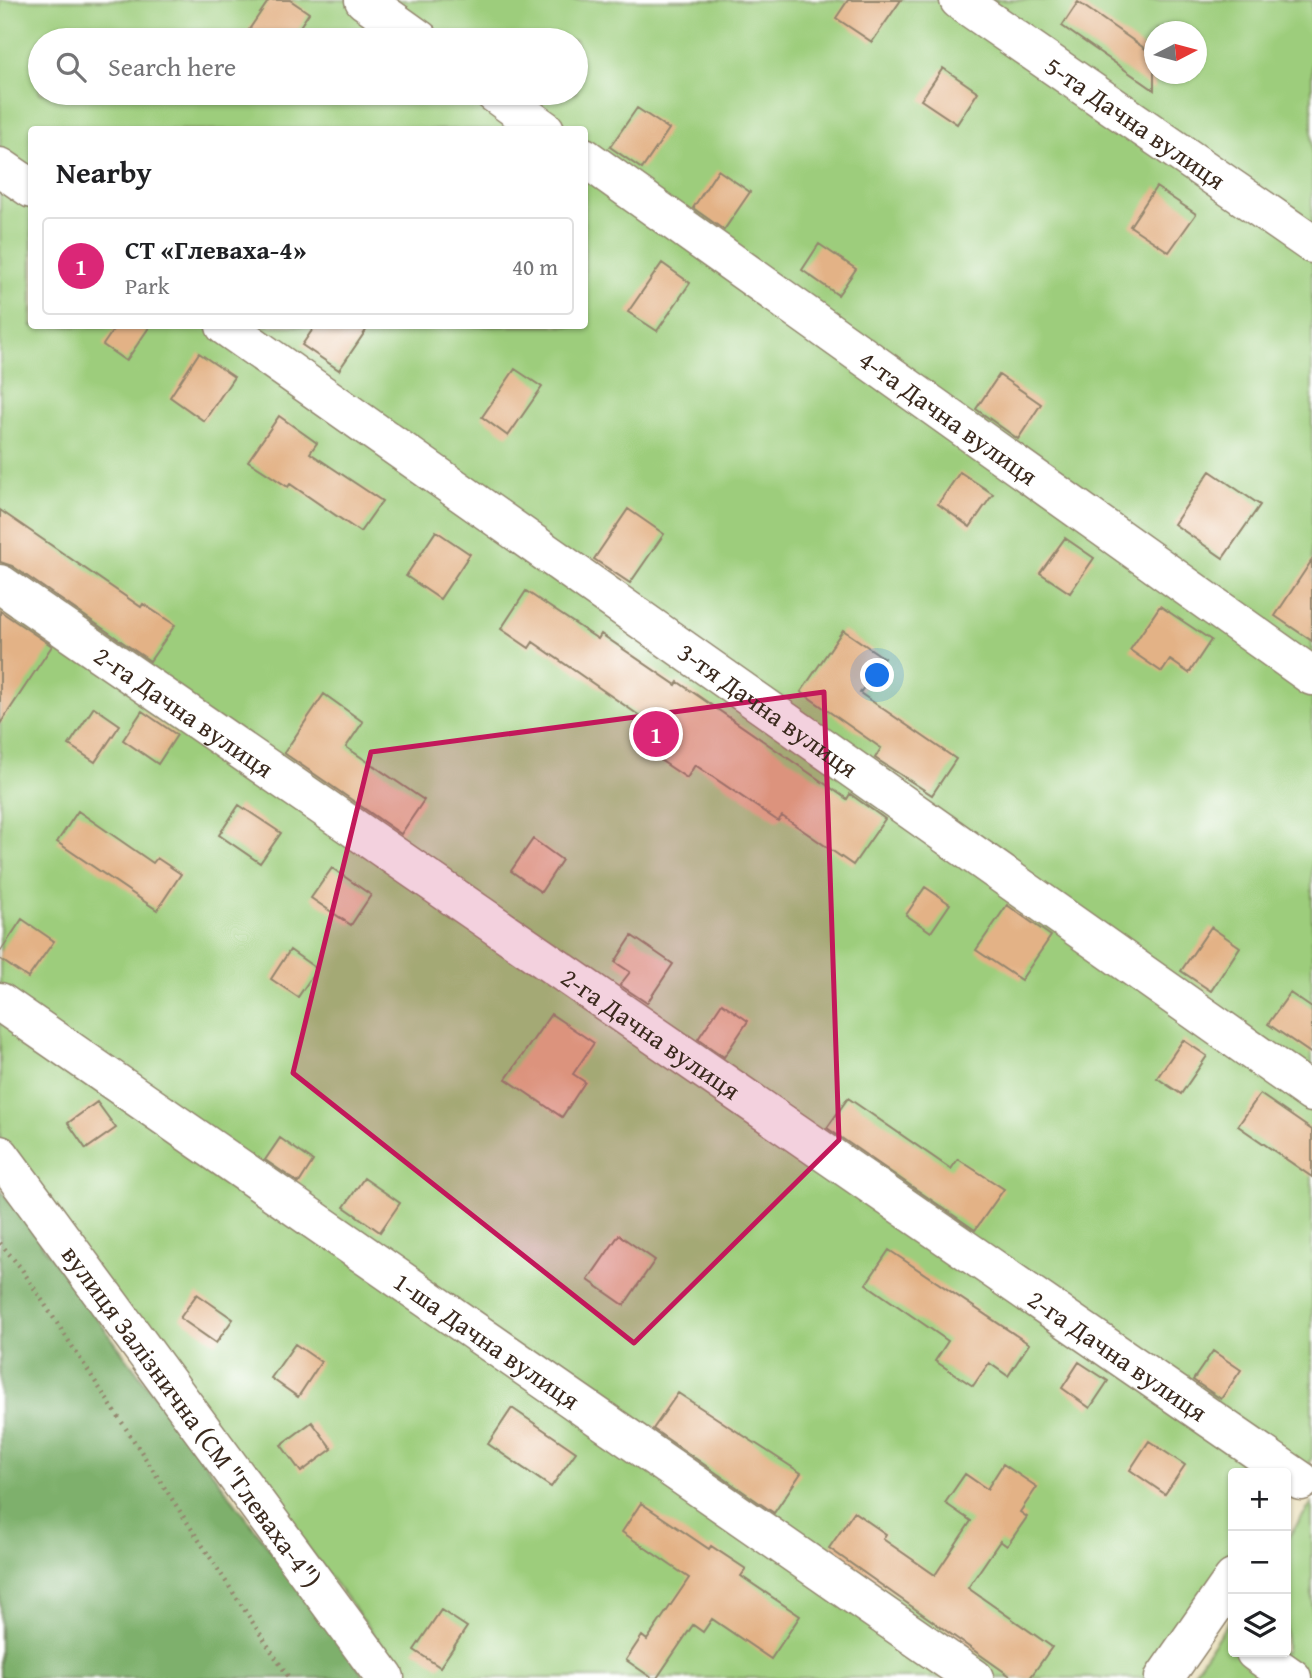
<!DOCTYPE html>
<html lang="en">
<head>
<meta charset="utf-8">
<style>
	:root { --surface:#fff; --page:#f6f6f6; --text:#202124; --muted:#757577; --line:#e0e0e0; --accent:#db2777 }
	body { margin:0; font-family:"Gentium Book Plus",serif; background:var(--page); color:var(--text) }
	.controls { position:absolute; right:21px; bottom:21px; display:grid; overflow:hidden; border-radius:7px; box-shadow:0 2px 5px #0004 }
	.controls button { width:63px; height:63px; display:grid; place-items:center; padding:0; border:0; border-bottom:2px solid var(--line); background:var(--surface); color:var(--text); font:35px sans-serif }
	.compass { position:absolute; left:1144px; top:21px; width:63px; height:63px; border-radius:50%; background:var(--surface); box-shadow:0 2px 5px #0004; rotate:84deg }
	.you { position:absolute; left:878px; top:676px; width:24px; height:24px; margin:-18px; border:5px solid #fff; border-radius:50%; background:#1a73e8; box-shadow:0 0 0 10px #1a73e833 }
	.badge { display:grid; place-items:center; width:46px; height:46px; border-radius:50%; background:var(--accent); color:#fff; font-size:23px; font-weight:700 }
	.pin { position:absolute; translate:-50% -50%; border:4px solid #fff; box-shadow:0 2px 7px #0006 }
	.list { margin:0; padding:0; list-style:none }
	h2 { display:flex; justify-content:space-between; align-items:center; height:91px; margin:0; padding:0 28px; font-size:30px }
	h2 small { font-size:23px; font-weight:400; color:var(--muted) }
	.list li { display:grid; grid-template-columns:46px 1fr auto; gap:21px; align-items:center; box-sizing:border-box; height:98px; margin:0 14px 14px; padding:0 14px; border:2px solid var(--line); border-radius:7px }
	.list b { display:block; font-size:26px; white-space:nowrap }
	.list p { margin:0; font-size:23px; white-space:nowrap; color:var(--muted) }
	.list em { font-size:23px; font-style:normal; color:var(--muted) }
	.icon { flex:none; width:38px; height:38px; fill:none; stroke:currentColor; stroke-width:2; stroke-linecap:round; stroke-linejoin:round }
	.map { position:relative; flex:none; width:1312px; height:1678px; overflow:hidden }
	.search { position:absolute; background:var(--surface); box-shadow:0 2px 5px #0004; left:28px; top:28px; width:560px; height:77px; display:flex; align-items:center; gap:18px; box-sizing:border-box; padding:0 24px; border-radius:38px; color:var(--muted); font-size:26px }
	.panel { position:absolute; background:var(--surface); box-shadow:0 2px 5px #0004; left:28px; top:126px; width:560px; height:203px; border-radius:7px }
	.map>svg:first-child { display:block }
</style>
</head>
<body>
<div class="map">
<svg width="1312" height="1678" viewBox="0 0 1312 1678">
	<rect width="100%" height="100%" fill="#fff"/>
	<filter id="ink" filterUnits="userSpaceOnUse"><feTurbulence type="fractalNoise" baseFrequency=".0143" numOctaves="2"/><feDisplacementMap in="SourceGraphic" scale="14" xChannelSelector="R" yChannelSelector="G"/><feConvolveMatrix kernelMatrix="1 2 1 2 8 2 1 2 1" color-interpolation-filters="sRGB"/></filter>
	<filter id="wash" filterUnits="userSpaceOnUse"><feTurbulence type="fractalNoise" baseFrequency=".00686" numOctaves="4" result="noise"/><feDisplacementMap in="SourceGraphic" scale="28" xChannelSelector="R" yChannelSelector="G"/><feGaussianBlur stdDeviation="1.57" result="paint"/><feColorMatrix in="noise" values="0 0 0 0 0 0 0 0 0 0 0 0 0 0 0 0 0 1.4 0 .05"/><feComposite in="paint" operator="in"/></filter>
	<g filter="url(#wash)">
		<rect width="100%" height="100%" fill="#ebe1bf"/>
		<path fill="#9dcd7c" stroke="#6c7c4d" stroke-width="2" fill-rule="evenodd" d="M0,0H1312V1458L1286,1495V1473H1233V1569L1156,1678H407L0,1143ZM1154,32H1196V74H1154ZM40,40H576V93H40ZM32,130H584V326H32Z
			M1312,1503V1678H1190L1233,1615V1652H1286V1540Z"/>
		<path fill="#7eb06c" stroke="#5c6d45" stroke-width="2" d="M0,1189L347,1652L366,1678H0Z"/>
		<g id="blocks">
			<path fill="#e3b286" d="M269,0H290L309,13L291,40H242Z
				M848,0H901L872,42L836,18Z
				M1078,2L1154,55V90L1062,26Z
				M943,68L978,92L957,124L921,100Z
				M637,108L669,129L642,169L610,147Z
				M718,170L750,192L724,230L693,208Z
				M1156,187L1196,214L1169,252L1130,226Z
				M819,244L856,269L838,295L802,270Z
				M662,263L690,283L657,331L628,312Z
				M116,326H150L126,361L103,345Z
				M315,326H369L339,370L302,345Z
				M199,353L234,377L204,421L170,397Z
				M515,369L542,387L508,436L482,417Z
				M999,375L1041,404L1018,439L976,409Z
				M279,416L317,443L310,453L382,501L360,532L290,484L288,487L248,461Z
				M1210,471L1260,505L1223,558L1174,524Z
				M960,472L993,494L970,527L938,504Z
				M628,509L664,534L630,583L594,559Z
				M0,510L141,607L143,604L175,625L150,661L12,566L0,562Z
				M436,531L470,554L440,599L406,576Z
				M1065,538L1094,558L1070,593L1040,573Z
				M1312,560V641L1275,616Z
				M526,591L598,639L601,634L676,685L678,682L847,799L850,794L885,819L853,865L782,816L778,821L695,765L687,778L636,744L650,723L533,642L529,648L501,629Z
				M1160,606L1211,640L1189,673L1170,660L1162,672L1130,650Z
				M0,611L52,646L0,724Z
				M843,630L884,658L860,693L956,759L932,795L875,758L881,748L801,692Z
				M324,694L363,722L346,747L424,800L401,834L284,753Z
				M94,707L120,725L95,762L69,745Z
				M142,711L177,735L158,764L123,740Z
				M239,805L281,833L260,863L219,835Z
				M78,811L153,863L157,858L181,874L157,910L57,842Z
				M533,839L562,860L541,892L511,871Z
				M332,868L371,895L351,925L311,898Z
				M925,887L950,904L931,932L906,915Z
				M1007,905L1051,936L1021,980L976,950Z
				M22,919L54,941L28,978L0,959V952Z
				M1211,927L1240,947L1211,991L1181,971Z
				M632,936L673,964L647,1003L620,985L630,972L615,962Z
				M290,950L317,969L298,997L271,979Z
				M1290,993L1312,1008V1054L1268,1024Z
				M722,1003L748,1021L724,1057L698,1039Z
				M551,1014L594,1043L573,1074L585,1082L562,1117L506,1079Z
				M1183,1040L1207,1056L1181,1094L1157,1078Z
				M1260,1094L1312,1130V1177L1238,1126Z
				M848,1098L951,1169L958,1159L1004,1189L975,1230L827,1128Z
				M97,1102L116,1128L86,1149L68,1123Z
				M280,1138L313,1161L299,1183L265,1160Z
				M364,1178L400,1203L380,1232L344,1207Z
				M619,1235L655,1260L624,1305L588,1280Z
				M889,1250L1029,1344L1008,1376L989,1363L973,1386L935,1361L948,1341L866,1284Z
				M197,1294L233,1319L216,1343L180,1318Z
				M295,1344L321,1362L298,1397L271,1378Z
				M1213,1351L1241,1370L1221,1399L1193,1380Z
				M1079,1362L1108,1381L1090,1408L1062,1388Z
				M678,1393L801,1473L774,1513L653,1429Z
				M512,1408L576,1452L551,1487L488,1444Z
				M312,1422L332,1449L301,1472L281,1445Z
				M1149,1441L1185,1465L1165,1494L1130,1470Z
				M1003,1464L1037,1487L1020,1512L1027,1517L1007,1546L1000,1541L968,1588L1052,1647L1030,1678H1013L829,1548L854,1512L886,1534L883,1539L935,1575L971,1521L945,1503L965,1474L987,1489Z
				M641,1503L709,1549L711,1546L746,1569L741,1576L800,1616L771,1659L712,1619L703,1632L693,1625L657,1678H652L626,1660L642,1636L647,1640L689,1578L622,1532Z
				M441,1610L467,1627L440,1667L414,1650Z"/>
		</g>
	</g>
	<g filter="url(#ink)">
		<use href="#blocks" fill-opacity="0" stroke="#93866e" stroke-width="2"/>
		<g fill="none" stroke-linecap="round" stroke-linejoin="round">
			<defs>
				<g id="minor">
					<path d="M364,0L420,40"/>
					<path id="s1" d="M959,0L1312,244"/>
					<path d="M494,93L545,130"/>
					<path id="s2" d="M584,157L1312,676"/>
					<path d="M0,167L32,189"/>
					<path id="s3" d="M225,326L1312,1093"/>
					<path id="s4" d="M0,584L1301,1481"/>
					<path id="s5" d="M0,1002L974,1678"/>
					<path id="s6" d="M0,1155L385,1678"/>
					<path d="M1255,1652L1292,1678"/>
					<path d="M1164,1678L1233,1579"/>
				</g>
			</defs>
			<use href="#minor" stroke="#93866e" stroke-width="41"/>
			<path stroke="#93866e" stroke-width="4.5" stroke-dasharray="2 5" stroke-linecap="butt" d="M0,1243L21,1268L289,1678"/>
			<use href="#minor" stroke="#fff" stroke-width="38"/>
		</g>
	</g>
	<path fill="#c2185b" fill-opacity="0.2" stroke="#c2185b" stroke-width="5" stroke-linejoin="round" d="M824,692L839,1140L634,1343L293,1073L371,752Z"/>
	<g text-anchor="middle" dominant-baseline="central" stroke-width="7" stroke-linejoin="round" paint-order="stroke">
		<g font-size="26" fill="#3b2a1e" stroke="#fff">
			<text stroke="none"><textPath href="#s1" startOffset="215">5-та Дачна вулиця</textPath></text>
			<text stroke="none"><textPath href="#s2" startOffset="448">4-та Дачна вулиця</textPath></text>
			<text stroke="none"><textPath href="#s3" startOffset="665">3-тя Дачна вулиця</textPath></text>
			<text stroke="none"><textPath href="#s4" startOffset="224">2-га Дачна вулиця</textPath></text>
			<text stroke="none"><textPath href="#s4" startOffset="791">2-га Дачна вулиця</textPath></text>
			<text stroke="none"><textPath href="#s5" startOffset="593">1-ша Дачна вулиця</textPath></text>
			<text stroke="none"><textPath href="#s4" startOffset="1358">2-га Дачна вулиця</textPath></text>
			<text stroke="none"><textPath href="#s6" startOffset="324">вулиця Залізнична (СМ "Глеваха-4")</textPath></text>
		</g>
	</g>
</svg>
<div class="controls">
<button>+</button>
<button>−</button>
<button><svg class="icon" aria-label="layers" viewBox="0 0 24 24"><path d="M12 4l9 5-9 5-9-5zM3 14l9 5 9-5"/></svg></button>
</div>
<svg class="compass" viewBox="-18 -18 36 36"><path d="M0-13l5 13h-10z" fill="#e53935"/><path d="M0 13l5-13h-10z" fill="#757577"/></svg>
<div class="you"></div>
<div class="pin badge" style="left:656px;top:734px">1</div>
<div class="search"><svg class="icon" aria-label="search" viewBox="0 0 24 24"><circle cx="10" cy="10" r="6"/><path d="M15 15l6 6"/></svg>Search here</div>
<section class="panel">
<h2>Nearby<small></small></h2>
<ul class="list">
<li><span class="badge">1</span><div><b>СТ «Глеваха-4»</b><p>Park</p></div><em>40 m</em></li>
</ul>
</section>
</div>
</body>
</html>
